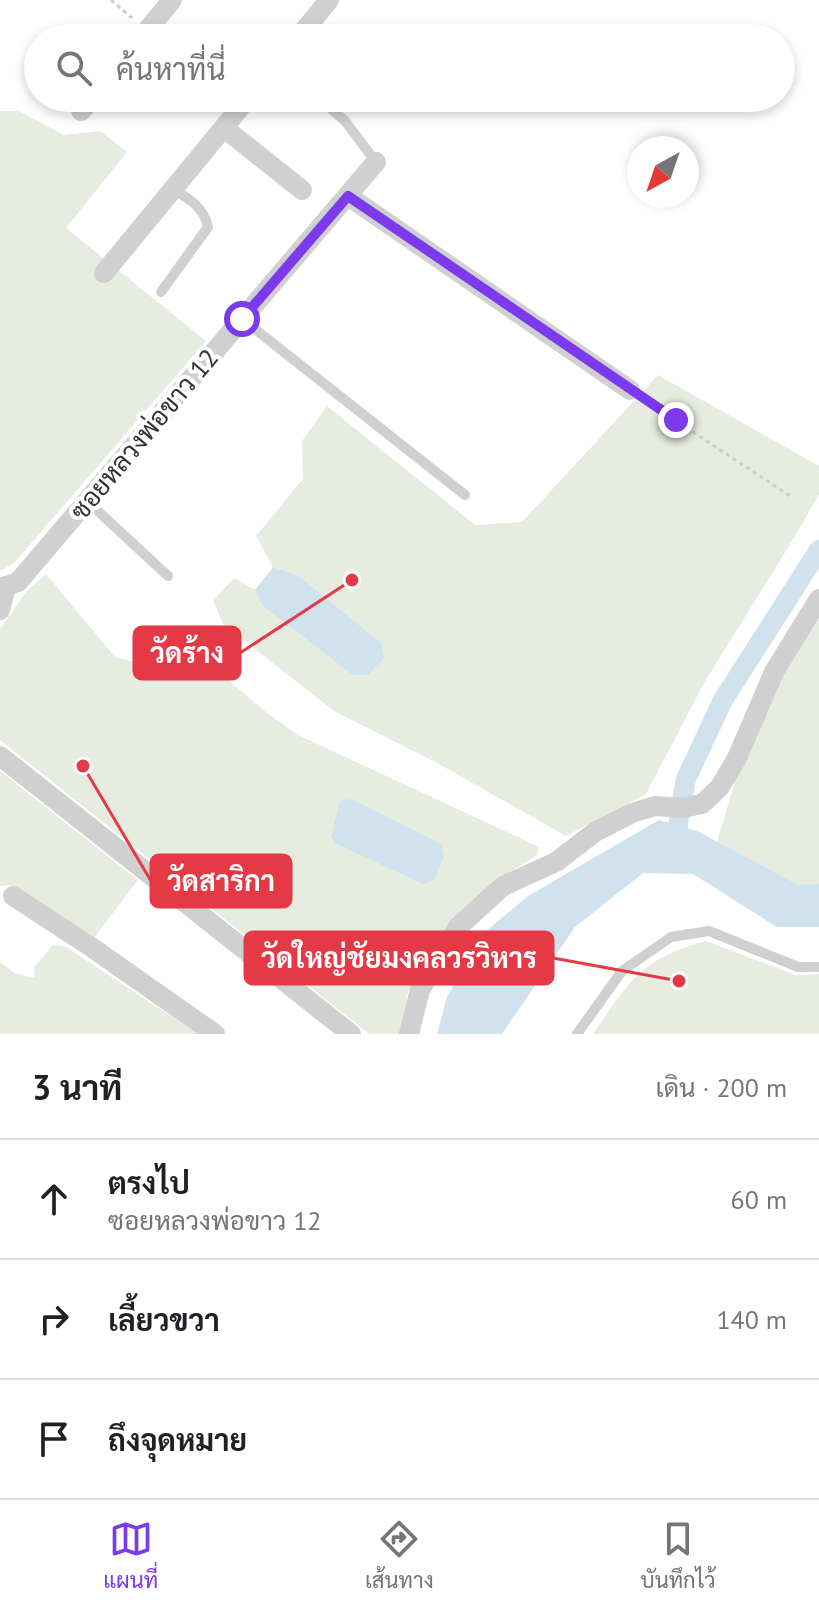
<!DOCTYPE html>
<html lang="th">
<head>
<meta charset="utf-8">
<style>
	:root { --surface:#fff; --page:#f6f6f6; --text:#202124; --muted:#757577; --line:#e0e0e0; --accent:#7c3aed }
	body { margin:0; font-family:"PT Sans",Sarabun,sans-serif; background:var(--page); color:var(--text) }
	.compass { position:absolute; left:627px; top:136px; width:72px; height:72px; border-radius:50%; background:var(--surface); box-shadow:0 4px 12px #0003; rotate:220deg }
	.stop { position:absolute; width:24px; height:24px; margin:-18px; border:6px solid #7c3aed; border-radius:50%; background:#fff }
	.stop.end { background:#7c3aed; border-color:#fff; box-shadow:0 2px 8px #0008 }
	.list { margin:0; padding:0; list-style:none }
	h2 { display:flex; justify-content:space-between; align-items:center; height:104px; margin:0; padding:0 32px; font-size:34px }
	h2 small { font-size:26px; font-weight:400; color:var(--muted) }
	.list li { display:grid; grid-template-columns:52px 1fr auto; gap:24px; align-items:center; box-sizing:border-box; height:120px; padding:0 32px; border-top:2px solid var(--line) }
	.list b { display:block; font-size:30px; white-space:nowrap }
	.list p { margin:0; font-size:26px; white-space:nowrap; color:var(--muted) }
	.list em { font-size:26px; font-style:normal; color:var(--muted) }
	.icon { flex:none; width:44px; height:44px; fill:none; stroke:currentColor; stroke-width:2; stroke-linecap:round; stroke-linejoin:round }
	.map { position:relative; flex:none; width:819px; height:1034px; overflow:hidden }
	.search { position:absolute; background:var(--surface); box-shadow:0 4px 12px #0003; left:24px; right:24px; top:24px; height:88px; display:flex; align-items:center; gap:20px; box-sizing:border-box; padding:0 28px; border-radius:44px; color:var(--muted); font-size:30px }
	.sheet { height:464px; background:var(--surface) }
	nav { display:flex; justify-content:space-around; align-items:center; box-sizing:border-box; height:112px; border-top:2px solid var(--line); background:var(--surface); font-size:22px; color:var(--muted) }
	nav a { display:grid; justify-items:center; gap:4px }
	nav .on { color:var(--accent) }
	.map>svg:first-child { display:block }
</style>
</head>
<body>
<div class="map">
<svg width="819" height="1034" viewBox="0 0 819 1034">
	<rect width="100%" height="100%" fill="#fff"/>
	<path fill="#e6ecdf" d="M0,111H19L64,135L100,131L127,152L66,228L206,341L14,563L0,571Z
		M658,375L819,466V494L797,533L704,683L646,794L566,836L439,764L334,711L223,624L213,601L234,578L255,590L262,605L297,575L273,567L256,536L303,479L302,441L327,406L475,525L522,522Z
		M46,574L115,657L143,664L195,652L267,713L298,735L539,847L537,855L491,884L431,955L408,992L401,1034H369L0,740V629L26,592Z
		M819,619V884L798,886L717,842L738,771L783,676Z
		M0,771L138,880L93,939L10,885L0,886Z
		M706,941L796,975L819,974V1034H593C629,982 641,958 706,941Z
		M53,945L66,947L198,1034H0V962L14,973L35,978L34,967Z"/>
	<path fill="#cfe2ee" d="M273,567L297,575L381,643L384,658L368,675H353L262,605L255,590Z
		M351,799L441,844L444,856L434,880L423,884L337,844L331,837L340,801Z
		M659,820L697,831L798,885L819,884V927H777L693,874L643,873L575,927L502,1034H437L447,997L486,931L528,896Z"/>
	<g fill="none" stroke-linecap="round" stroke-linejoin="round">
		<path stroke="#cfe2ee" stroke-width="20" d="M674,847L686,779L723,700L819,550"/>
		<path stroke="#cdcdcd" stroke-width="3" stroke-dasharray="4 4" stroke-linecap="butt" d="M111,0L132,18
			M646,401L790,496"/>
		<path stroke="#d0d0d0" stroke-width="10" d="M319,98L345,121L376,162
			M161,292L208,227C204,207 189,199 173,189
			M242,319L465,495
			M87,501L168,576
			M577,1034L622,971L671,937L709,931L798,967H819"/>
		<path stroke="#d0d0d0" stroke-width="20" d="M141,38L172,0
			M298,38L329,0
			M81,111L92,98
			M224,128L302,190
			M348,196L630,390
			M104,273L248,98
			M0,588L18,582L376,162
			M0,610L6,587
			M0,756L351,1034
			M13,896L94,949L215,1034
			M409,1034L420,990L458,927L503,886L556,862L595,832L632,813L655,806L683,808L702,804L720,787L737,758L774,672L819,599"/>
	</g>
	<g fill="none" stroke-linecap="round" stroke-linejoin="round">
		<path stroke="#7c3aed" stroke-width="10" d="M242,319L348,196L676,420"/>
	</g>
	<g text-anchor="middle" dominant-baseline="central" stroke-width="8" stroke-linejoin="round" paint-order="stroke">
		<g font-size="26" fill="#333" stroke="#fff">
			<text transform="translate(144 434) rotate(-50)">ซอยหลวงพ่อขาว 12</text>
		</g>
	</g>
	<path fill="none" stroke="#e63946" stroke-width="3" d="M352 580L240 653M83 766L151 881M679 981L553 958"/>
	<g fill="#e63946" stroke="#fff" stroke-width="3">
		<circle cx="352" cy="580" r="8"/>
		<circle cx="83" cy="766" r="8"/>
		<circle cx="679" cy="981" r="8"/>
	</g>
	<g fill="#e63946" stroke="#e63946" stroke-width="3">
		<rect x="134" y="627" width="106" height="52" rx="8"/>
		<rect x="151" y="855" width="140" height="52" rx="8"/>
		<rect x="245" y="932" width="308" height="52" rx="8"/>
	</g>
	<g font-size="28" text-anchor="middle" font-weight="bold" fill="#fff">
		<text x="187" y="663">วัดร้าง</text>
		<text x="221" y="891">วัดสาริกา</text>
		<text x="399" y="968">วัดใหญ่ชัยมงคลวรวิหาร</text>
	</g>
</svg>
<svg class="compass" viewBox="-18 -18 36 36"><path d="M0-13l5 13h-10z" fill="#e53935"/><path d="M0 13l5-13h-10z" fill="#757577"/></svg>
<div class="stop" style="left:242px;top:319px"></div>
<div class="stop end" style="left:676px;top:420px"></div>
<div class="search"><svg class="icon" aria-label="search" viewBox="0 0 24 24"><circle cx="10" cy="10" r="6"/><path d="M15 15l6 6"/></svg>ค้นหาที่นี่</div>
</div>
<section class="sheet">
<h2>3 นาที<small>เดิน · 200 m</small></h2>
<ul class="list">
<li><svg class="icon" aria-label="ahead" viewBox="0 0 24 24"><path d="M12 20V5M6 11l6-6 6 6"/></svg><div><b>ตรงไป</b><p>ซอยหลวงพ่อขาว 12</p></div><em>60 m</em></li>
<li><svg class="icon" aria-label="right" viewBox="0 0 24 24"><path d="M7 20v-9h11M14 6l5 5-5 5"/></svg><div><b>เลี้ยวขวา</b></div><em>140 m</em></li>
<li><svg class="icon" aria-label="arrive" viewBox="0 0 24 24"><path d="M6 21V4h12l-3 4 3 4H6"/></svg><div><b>ถึงจุดหมาย</b></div></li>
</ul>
</section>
<nav>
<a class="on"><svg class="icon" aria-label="map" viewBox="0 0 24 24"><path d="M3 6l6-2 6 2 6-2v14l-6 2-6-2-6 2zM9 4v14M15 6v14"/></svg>แผนที่</a>
<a><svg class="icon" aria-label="directions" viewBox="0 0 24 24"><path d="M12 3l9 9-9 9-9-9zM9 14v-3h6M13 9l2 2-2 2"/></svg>เส้นทาง</a>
<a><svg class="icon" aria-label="saved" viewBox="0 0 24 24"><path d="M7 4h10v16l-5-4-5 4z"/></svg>บันทึกไว้</a>
</nav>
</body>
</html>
